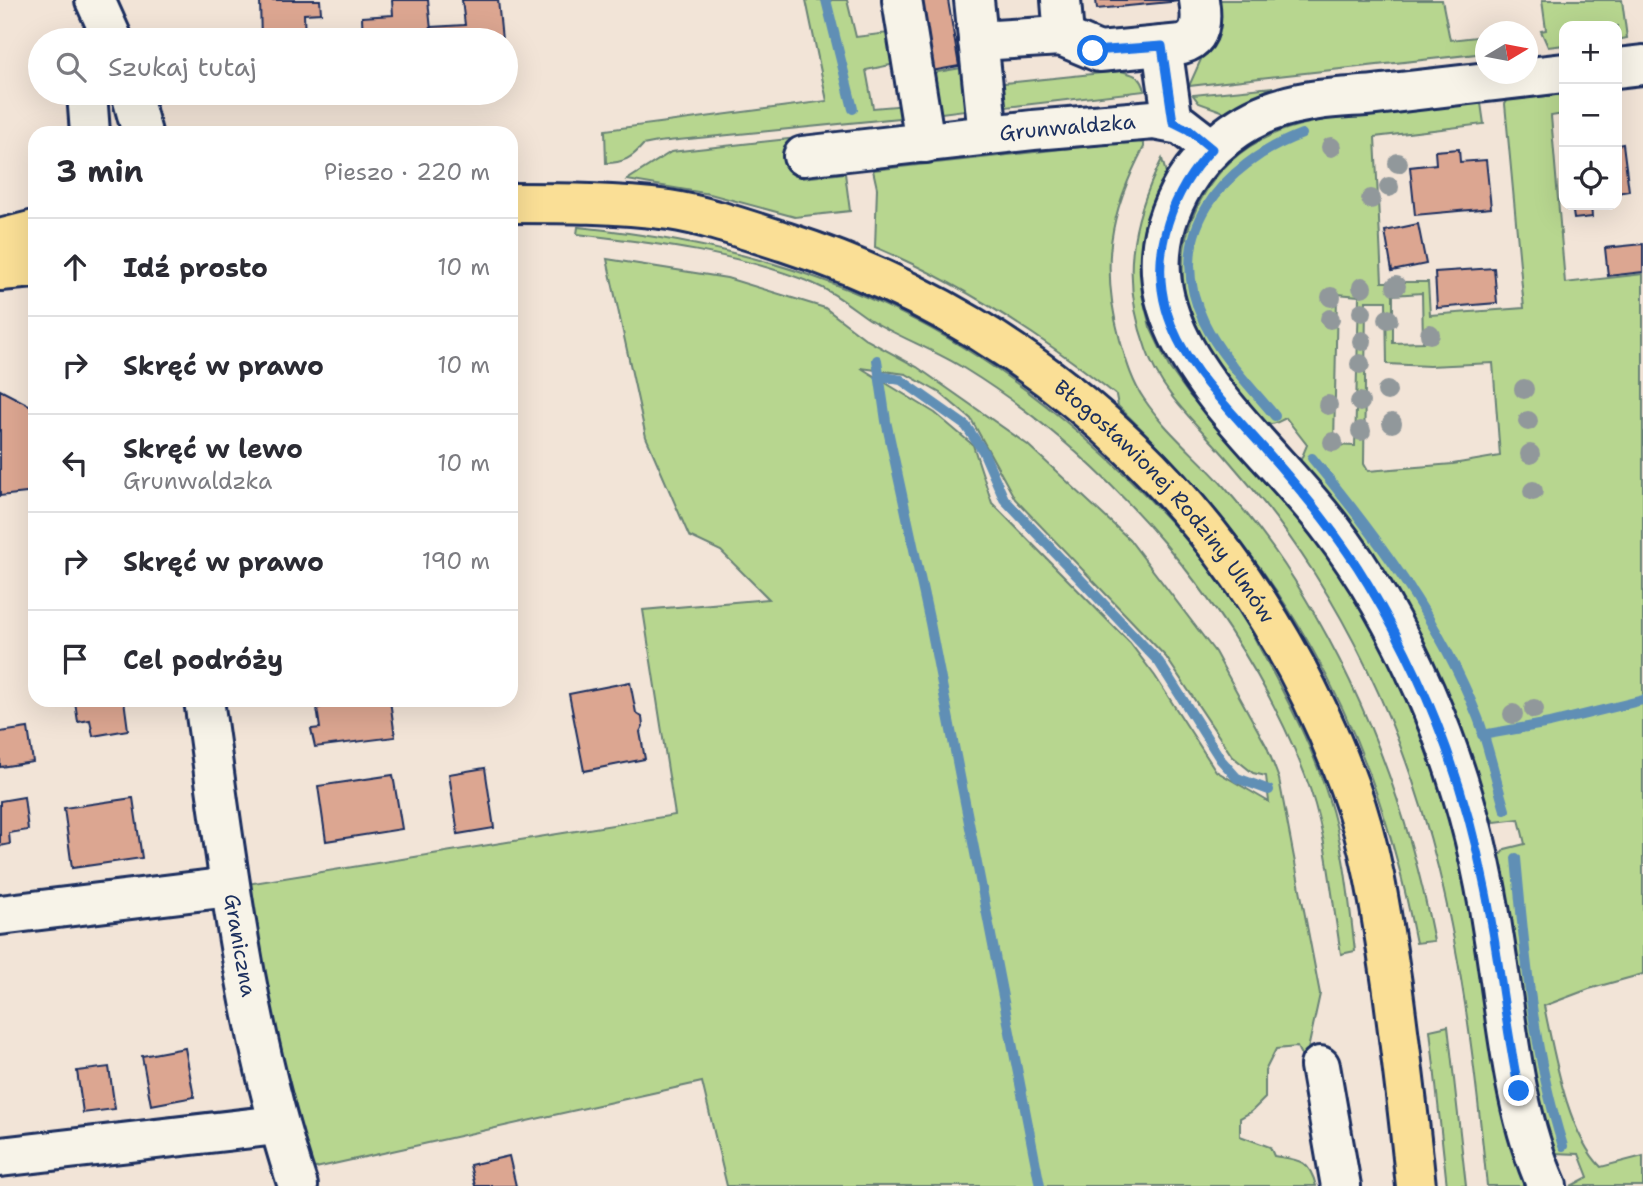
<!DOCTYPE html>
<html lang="pl">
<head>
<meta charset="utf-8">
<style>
	:root { --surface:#fff; --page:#f2f2f3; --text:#2b2b33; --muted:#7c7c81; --line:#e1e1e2 }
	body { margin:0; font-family:"Shantell Sans",sans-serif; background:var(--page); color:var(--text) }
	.controls { position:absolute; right:21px; top:21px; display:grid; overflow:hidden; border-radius:14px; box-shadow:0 7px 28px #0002 }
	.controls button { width:63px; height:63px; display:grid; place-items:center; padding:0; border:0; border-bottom:2px solid var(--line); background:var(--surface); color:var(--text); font:35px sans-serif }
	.compass { position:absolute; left:1475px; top:21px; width:63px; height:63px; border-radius:50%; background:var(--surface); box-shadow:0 7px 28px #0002; rotate:80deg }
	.stop { position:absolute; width:21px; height:21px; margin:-16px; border:5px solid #1a73e8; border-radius:50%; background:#fff }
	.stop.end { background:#1a73e8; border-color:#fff; box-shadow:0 2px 7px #0008 }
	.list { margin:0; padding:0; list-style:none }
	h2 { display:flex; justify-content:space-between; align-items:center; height:91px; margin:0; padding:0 28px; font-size:30px }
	h2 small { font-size:23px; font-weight:400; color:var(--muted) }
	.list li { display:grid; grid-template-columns:46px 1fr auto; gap:21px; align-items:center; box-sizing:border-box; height:98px; padding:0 28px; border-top:2px solid var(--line) }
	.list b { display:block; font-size:26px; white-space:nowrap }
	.list p { margin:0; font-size:23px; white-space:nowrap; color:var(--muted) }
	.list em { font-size:23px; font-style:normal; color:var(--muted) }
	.icon { flex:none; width:38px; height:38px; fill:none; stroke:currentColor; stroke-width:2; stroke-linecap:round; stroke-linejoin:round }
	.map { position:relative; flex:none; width:1643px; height:1186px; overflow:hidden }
	.search { position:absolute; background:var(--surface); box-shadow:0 7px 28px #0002; left:28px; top:28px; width:490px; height:77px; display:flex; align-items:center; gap:18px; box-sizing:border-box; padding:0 24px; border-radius:38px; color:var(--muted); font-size:26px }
	.panel { position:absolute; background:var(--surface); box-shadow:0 7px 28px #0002; left:28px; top:126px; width:490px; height:581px; border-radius:21px }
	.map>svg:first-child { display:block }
</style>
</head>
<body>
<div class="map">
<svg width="1643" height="1186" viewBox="0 0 1643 1186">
	<rect width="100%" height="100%" fill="#f2e4d7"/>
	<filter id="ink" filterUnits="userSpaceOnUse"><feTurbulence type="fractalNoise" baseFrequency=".0143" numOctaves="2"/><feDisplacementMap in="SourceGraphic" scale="14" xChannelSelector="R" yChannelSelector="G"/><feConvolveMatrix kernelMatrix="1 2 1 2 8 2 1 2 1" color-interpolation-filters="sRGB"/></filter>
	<g filter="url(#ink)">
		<path fill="#b7d68f" stroke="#698276" stroke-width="2" fill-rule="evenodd" d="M806,0H847L856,37L888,33L900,63L866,70L873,108L907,105L909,117L658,142L643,145C632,158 623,163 606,163L605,130L827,101Z
			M1213,0H1442L1450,40L1485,36V53L1189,86L1211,37Z
			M1542,0H1622L1627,38L1617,40V26H1564V45L1548,47L1541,31L1546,30Z
			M967,67L973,109L934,114L926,74Z
			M1121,71C1135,75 1142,76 1145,91L997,108L995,84Z
			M1273,87L1224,112L1199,103L1193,95Z
			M1564,94V114L1551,116L1565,283L1643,274V974L1589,989L1544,1006C1554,1052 1567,1133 1601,1167L1643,1156V1186H1571L1588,1177L1579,1154L1553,1153L1539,1112L1497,859L1505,849L1525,844L1519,819L1495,822L1485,813L1299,464L1307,445L1286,418C1279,421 1274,426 1266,423C1254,418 1241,394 1232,383C1212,358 1190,327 1185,295C1173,228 1210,162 1271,135C1323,112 1422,110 1481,103L1484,124L1375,137L1382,282H1428L1430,315L1524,308L1505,104L1508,100ZM1422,293L1423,342L1393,343V295ZM1337,294L1359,296L1355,446L1334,445ZM1366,301H1386L1387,364L1429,366L1493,363L1500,456L1453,464L1368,471L1364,464Z
			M797,138L803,178L845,173L850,211L795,217L710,194L627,180L671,152Z
			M1134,141L1144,143V147C1109,213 1100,266 1120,340C1126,360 1132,382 1144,399C1164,429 1194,454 1219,481C1250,516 1280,555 1304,596C1369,703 1410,818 1434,941L1416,943C1373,719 1282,563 1118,406L1116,395L1106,387C1034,331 960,283 875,247L877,188L873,170Z
			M1162,159L1166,173L1145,227L1140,262L1142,294L1150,327L1169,367L1190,396L1315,530L1389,651L1443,783L1531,1186H1487C1465,964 1437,766 1314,573C1289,534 1260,496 1229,461C1198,424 1162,396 1146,349C1121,280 1130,223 1162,159Z
			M578,227C690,238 799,263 901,313C1023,372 1159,491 1235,604C1246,619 1254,638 1263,654C1288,701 1312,746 1328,797C1344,846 1349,900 1355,951L1341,954C1331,895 1327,830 1305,775C1242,614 1112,460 965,369C935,350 900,338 869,319C850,306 834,292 812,283C738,253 655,243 577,234Z
			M607,259L727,278L825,308L867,340L917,367L1028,445L1129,539L1215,652L1267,747L1279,779L1320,994L1305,1063L1297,1047L1276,1049L1265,1071V1098L1251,1112L1240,1118V1136L1270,1147L1274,1156C1299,1160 1309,1159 1316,1186H727L702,1082L311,1169L271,1019L247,884L675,815L643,610L769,599L721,551L689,536L646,437ZM861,368L906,374L940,393L971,419L1015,499L1166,657L1232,756L1253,773L1266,776L1269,802L1216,771L1155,676L1130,643L992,503L973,445L935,413Z
			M1448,1026L1466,1186H1447L1430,1030Z"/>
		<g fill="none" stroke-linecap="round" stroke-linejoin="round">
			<path stroke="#608fb5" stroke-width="10" d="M826,0L853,109
				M877,360L886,421L930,623L1040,1186
				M879,376L901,380L966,426L983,451L1004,499L1159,662L1221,760L1237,778L1269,790
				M1275,416C1251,387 1221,357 1204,322C1162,234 1222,164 1302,134
				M1312,458C1377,537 1440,621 1478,718C1488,744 1496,781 1505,810
				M1482,735L1550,723L1643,700
				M1516,858C1525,956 1533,1052 1563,1146"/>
		</g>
		<path fill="#dca691" stroke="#1b2f5e" stroke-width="2" d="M260,0H320L321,13L304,14L305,40H261Z
			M392,0H428L432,40H363L362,17L393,15Z
			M462,0H498L502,40H432L431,27L465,25Z
			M914,0H948L959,66L926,72Z
			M1096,0H1180V1L1097,9Z
			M1623,144L1629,191L1617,193V145Z
			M1459,149L1460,162L1486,160L1491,208L1415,215L1410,167L1436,164L1435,151Z
			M1572,205H1591L1592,217L1574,219Z
			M1418,224L1426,264L1392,271L1385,231Z
			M1643,244V272L1608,276L1605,248Z
			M1494,268L1497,303L1437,308L1435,272Z
			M511,348L519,383L511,384Z
			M0,390L35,408V492L0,496Z
			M630,682L636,713L642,717L643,726L640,732L645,759L584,771L569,694Z
			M88,700H124L128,730L93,736L90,720L78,722L75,702Z
			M328,700H390L395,737L315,747L311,729L320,728L317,708L328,706Z
			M28,728L33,762L0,767V732Z
			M485,768L494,828L458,834L449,774Z
			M393,775L402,829L326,841L318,786Z
			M24,797L28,830L9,833L10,844L0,846V801Z
			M133,798L142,858L72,868L64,808Z
			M185,1048L194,1097L151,1105L142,1056Z
			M109,1067L115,1109L83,1113L77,1071Z
			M509,1156L516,1186H475L470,1165Z"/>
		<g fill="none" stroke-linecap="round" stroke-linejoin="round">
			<defs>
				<g id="minor">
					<path d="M95,0L113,40"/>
					<path d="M902,0L925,143"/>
					<path d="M974,0L988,135"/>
					<path d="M1061,0L1064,37"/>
					<path d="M978,41L1061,36L1099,52L1182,44C1203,38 1202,18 1199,0"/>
					<path d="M1162,46L1173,123"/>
					<path d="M1617,68L1643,65"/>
					<path d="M87,93L90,133"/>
					<path d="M131,93L142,133"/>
					<path id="s1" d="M803,156L1033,130L1154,120L1181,125L1212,149"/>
					<path id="s2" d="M204,700C227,864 245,1028 298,1186"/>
					<path d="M0,915L230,887"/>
					<path d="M1320,1066L1341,1186"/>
					<path d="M0,1157L277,1125"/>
					<path d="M1547,1186C1512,1108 1507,1017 1493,933C1481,851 1458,768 1425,692C1400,635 1368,576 1330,527C1256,429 1102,322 1184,184C1206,148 1243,118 1284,107C1313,98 1345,98 1375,95C1438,88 1501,80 1564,73"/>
				</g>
				<g id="major">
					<path id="s3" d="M511,203C564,203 616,203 669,210C708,216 747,230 785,242C1049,327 1254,525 1349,786C1373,850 1382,918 1392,984C1401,1052 1409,1118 1416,1186"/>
					<path d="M0,239L35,230"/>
					<path d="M0,271L35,268"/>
				</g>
			</defs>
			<use href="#minor" stroke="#1b2f5e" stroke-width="44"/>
			<use href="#major" stroke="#1b2f5e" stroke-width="44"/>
			<use href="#minor" stroke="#f7f3e8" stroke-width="38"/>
			<use href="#major" stroke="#fadf96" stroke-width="38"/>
		</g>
		<g fill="#91989b">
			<circle cx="1331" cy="147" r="10"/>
			<circle cx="1398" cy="163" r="10"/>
			<circle cx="1389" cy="187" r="10"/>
			<circle cx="1371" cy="199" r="10"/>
			<circle cx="1396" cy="286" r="10"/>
			<circle cx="1362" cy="287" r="10"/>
			<circle cx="1331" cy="297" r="10"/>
			<circle cx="1362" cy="312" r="10"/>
			<circle cx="1330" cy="319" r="10"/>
			<circle cx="1388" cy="319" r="10"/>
			<circle cx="1430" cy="334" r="10"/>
			<circle cx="1362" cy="341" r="10"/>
			<circle cx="1360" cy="364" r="10"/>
			<circle cx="1524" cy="389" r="10"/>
			<circle cx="1387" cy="391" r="10"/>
			<circle cx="1360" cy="402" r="10"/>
			<circle cx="1328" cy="405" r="10"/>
			<circle cx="1528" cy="421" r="10"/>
			<circle cx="1392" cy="423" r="10"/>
			<circle cx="1361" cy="431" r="10"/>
			<circle cx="1333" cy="442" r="10"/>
			<circle cx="1530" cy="454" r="10"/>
			<circle cx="1533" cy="491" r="10"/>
			<circle cx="1534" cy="709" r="10"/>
			<circle cx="1513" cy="714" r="10"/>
		</g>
	</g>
	<g fill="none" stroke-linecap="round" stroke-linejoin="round" filter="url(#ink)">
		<path stroke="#1a73e8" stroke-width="9" d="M1093,51L1162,46L1173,122L1189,130L1212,149C1172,191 1150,251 1166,309C1182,367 1231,410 1269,454C1305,495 1340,537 1368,584C1424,677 1464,781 1485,888C1499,955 1505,1023 1519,1091"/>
	</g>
	<g text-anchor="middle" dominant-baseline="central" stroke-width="7" stroke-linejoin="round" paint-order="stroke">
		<g font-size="21" fill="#1b2f5e" stroke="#f7f3e8">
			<text stroke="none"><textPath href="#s1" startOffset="266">Grunwaldzka</textPath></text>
			<text stroke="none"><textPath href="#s3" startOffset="747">Błogosławionej Rodziny Ulmów</textPath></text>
			<text stroke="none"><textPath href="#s2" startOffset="248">Graniczna</textPath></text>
		</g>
	</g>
</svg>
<div class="controls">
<button>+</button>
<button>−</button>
<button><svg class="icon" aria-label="locate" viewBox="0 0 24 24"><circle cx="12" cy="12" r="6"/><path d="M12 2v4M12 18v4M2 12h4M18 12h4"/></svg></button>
</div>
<svg class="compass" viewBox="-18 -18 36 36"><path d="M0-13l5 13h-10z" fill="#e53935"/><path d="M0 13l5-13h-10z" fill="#7c7c81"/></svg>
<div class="stop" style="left:1093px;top:51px"></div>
<div class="stop end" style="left:1519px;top:1091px"></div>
<div class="search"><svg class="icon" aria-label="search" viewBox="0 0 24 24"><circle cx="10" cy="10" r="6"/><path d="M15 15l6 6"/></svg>Szukaj tutaj</div>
<section class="panel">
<h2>3 min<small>Pieszo · 220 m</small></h2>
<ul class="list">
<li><svg class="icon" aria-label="ahead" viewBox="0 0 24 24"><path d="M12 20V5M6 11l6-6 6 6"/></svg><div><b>Idź prosto</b></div><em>10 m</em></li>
<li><svg class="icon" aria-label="right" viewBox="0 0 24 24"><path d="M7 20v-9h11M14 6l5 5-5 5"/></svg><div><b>Skręć w prawo</b></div><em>10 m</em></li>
<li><svg class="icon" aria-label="left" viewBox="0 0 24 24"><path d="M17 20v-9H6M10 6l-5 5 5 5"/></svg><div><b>Skręć w lewo</b><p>Grunwaldzka</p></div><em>10 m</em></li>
<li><svg class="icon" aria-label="right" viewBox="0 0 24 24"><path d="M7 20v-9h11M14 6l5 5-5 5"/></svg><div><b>Skręć w prawo</b></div><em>190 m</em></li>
<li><svg class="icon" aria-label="arrive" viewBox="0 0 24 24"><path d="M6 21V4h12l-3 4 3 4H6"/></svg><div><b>Cel podróży</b></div></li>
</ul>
</section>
</div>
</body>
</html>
